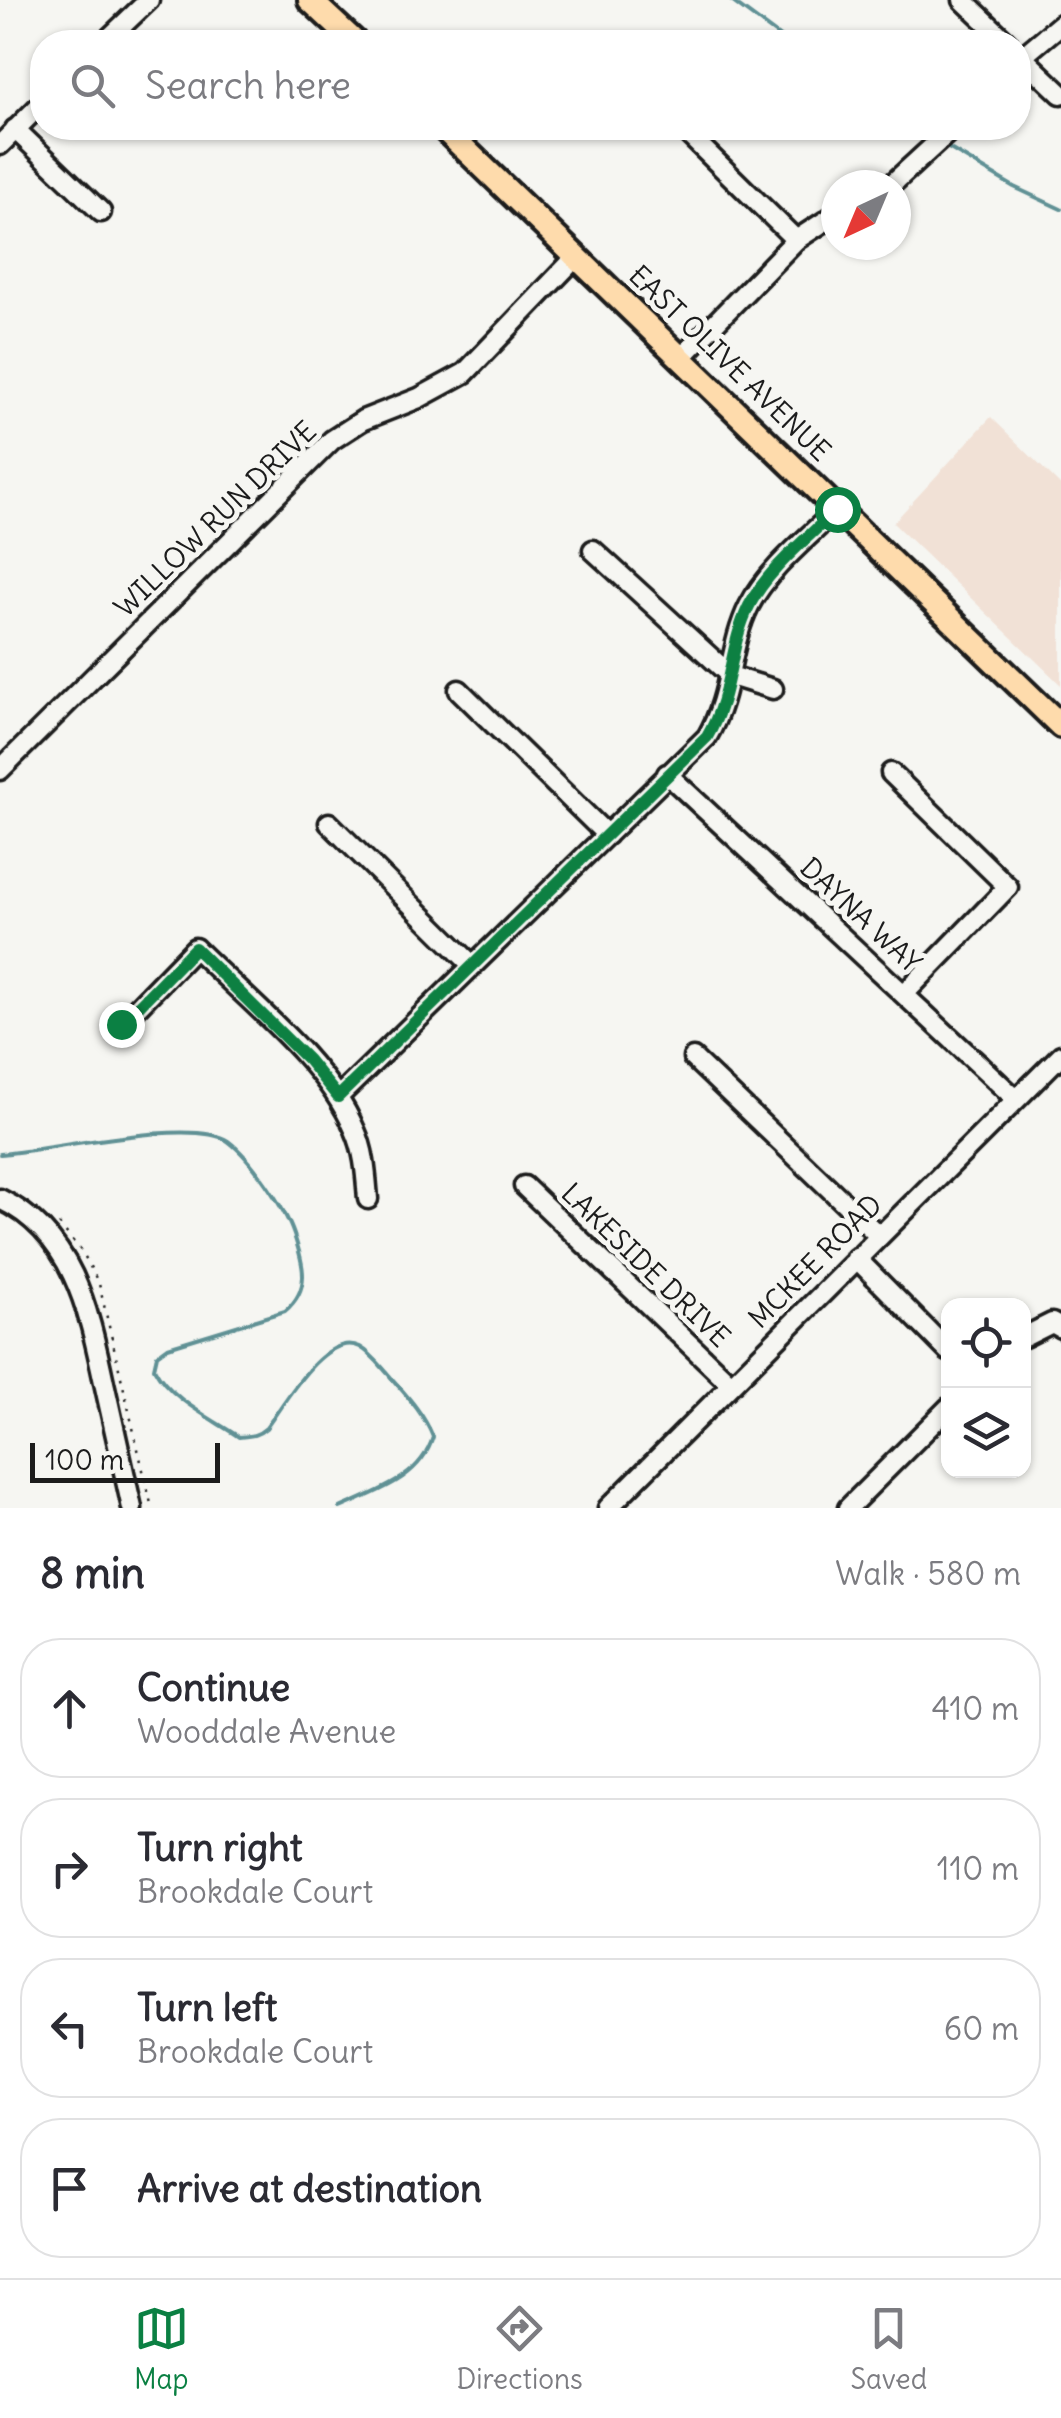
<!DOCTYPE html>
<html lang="en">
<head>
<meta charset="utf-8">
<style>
	:root { --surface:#fff; --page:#f7f7f7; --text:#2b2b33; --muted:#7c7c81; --line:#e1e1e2; --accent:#0b8043 }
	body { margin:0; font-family:Delius,sans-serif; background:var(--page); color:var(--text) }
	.controls { position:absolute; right:30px; bottom:30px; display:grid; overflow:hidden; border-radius:20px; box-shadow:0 2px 8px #0004 }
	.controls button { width:90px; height:90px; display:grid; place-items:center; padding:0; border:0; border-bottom:2px solid var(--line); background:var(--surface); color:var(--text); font:50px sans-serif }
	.compass { position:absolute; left:821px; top:170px; width:90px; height:90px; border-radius:50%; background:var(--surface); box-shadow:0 2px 8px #0004; rotate:224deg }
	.scale { position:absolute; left:30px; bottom:25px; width:190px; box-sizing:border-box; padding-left:10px; border:5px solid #1c1c1c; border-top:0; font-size:28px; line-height:35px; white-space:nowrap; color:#1c1c1c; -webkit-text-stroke:8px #f6f6f2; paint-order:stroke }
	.stop { position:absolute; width:30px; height:30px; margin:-22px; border:8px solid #0b8043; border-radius:50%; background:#fff }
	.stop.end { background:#0b8043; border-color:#fff; box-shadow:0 2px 10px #0008 }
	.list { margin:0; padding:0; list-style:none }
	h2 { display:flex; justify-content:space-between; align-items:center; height:130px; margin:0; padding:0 40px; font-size:42px }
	h2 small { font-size:32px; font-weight:400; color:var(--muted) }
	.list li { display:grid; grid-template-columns:65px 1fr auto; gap:30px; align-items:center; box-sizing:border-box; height:140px; margin:0 20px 20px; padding:0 20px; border:2px solid var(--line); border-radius:40px }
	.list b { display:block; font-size:38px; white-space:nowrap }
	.list p { margin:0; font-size:32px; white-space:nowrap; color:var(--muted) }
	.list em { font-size:32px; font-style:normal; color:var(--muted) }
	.icon { flex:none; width:55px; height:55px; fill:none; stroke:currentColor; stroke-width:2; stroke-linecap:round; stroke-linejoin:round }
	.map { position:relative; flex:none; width:1061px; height:1508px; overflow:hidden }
	.search { position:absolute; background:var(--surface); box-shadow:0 2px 8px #0004; left:30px; right:30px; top:30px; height:110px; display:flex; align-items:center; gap:25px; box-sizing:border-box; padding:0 35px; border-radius:40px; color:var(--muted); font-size:38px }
	.sheet { height:770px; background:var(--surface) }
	nav { display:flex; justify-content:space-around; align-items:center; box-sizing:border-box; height:140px; border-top:2px solid var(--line); background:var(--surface); font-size:28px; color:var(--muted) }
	nav a { display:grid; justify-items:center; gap:5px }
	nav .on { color:var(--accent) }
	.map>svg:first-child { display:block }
</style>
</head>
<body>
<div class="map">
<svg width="1061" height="1508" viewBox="0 0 1061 1508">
	<rect width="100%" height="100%" fill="#f6f6f2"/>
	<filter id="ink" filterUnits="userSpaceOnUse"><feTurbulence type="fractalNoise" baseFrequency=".01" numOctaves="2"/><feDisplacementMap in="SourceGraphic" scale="20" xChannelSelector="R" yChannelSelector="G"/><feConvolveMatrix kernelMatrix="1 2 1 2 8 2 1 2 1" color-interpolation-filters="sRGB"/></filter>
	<g filter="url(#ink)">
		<path fill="#f1e1d6" d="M991,417L1061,486V685L893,523Z"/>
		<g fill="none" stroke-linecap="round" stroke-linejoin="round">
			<path stroke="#609195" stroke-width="4" d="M730,0L787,42
				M915,128L932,138
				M945,146L1014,187L1061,209
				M0,1154C45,1151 194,1117 228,1141C251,1158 285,1208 294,1235C304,1265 311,1289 285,1311L168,1347L157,1355L154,1368C170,1399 211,1418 239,1437C251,1436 257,1436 266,1428C284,1404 325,1330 360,1347C371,1353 380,1365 388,1374C405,1394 423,1412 433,1437C420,1479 377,1491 340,1508"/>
			<defs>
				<path id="minor" d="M963,0L1007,42
					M105,42L149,0
					M1018,53L1061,94
					M1018,60L1061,24
					M682,128L796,240
					M15,129L101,212
					M0,145L42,103
					M891,185L953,128
					M681,358L796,240L836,214
					M593,550L731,676L773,689
					M459,690L607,835
					M0,770L332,440L363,420L419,398L465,373L577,256
					M891,773L1008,887L905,993
					M667,774L1016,1099
					M329,823L472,965
					M121,1024L195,948C248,1001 326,1061 355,1130C365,1152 366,1176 368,1199
					M693,1058L879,1236
					M338,1097L707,737C733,693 728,648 749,606C768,569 808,538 837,509
					M524,1186L731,1384
					M0,1199C75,1235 89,1313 105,1387C114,1427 123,1468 132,1508
					M856,1258L948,1351
					M1024,1337L1052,1323L1061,1328
					M608,1508L1061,1055
					M848,1508L948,1408"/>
				<path id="major" d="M310,0L355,42
					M443,128L1061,726"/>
			</defs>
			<use href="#minor" stroke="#1c1c1c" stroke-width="25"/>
			<use href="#major" stroke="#1c1c1c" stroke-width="30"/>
			<path stroke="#1c1c1c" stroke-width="2.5" stroke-dasharray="2.5 8" stroke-linecap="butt" d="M59,1224L83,1253L99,1284L152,1508"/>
			<use href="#minor" stroke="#f6f6f2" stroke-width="18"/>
			<use href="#major" stroke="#fedbac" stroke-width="22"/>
		</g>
	</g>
	<g fill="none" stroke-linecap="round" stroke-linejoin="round" filter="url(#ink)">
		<path stroke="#0b8043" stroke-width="12" d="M121,1024L195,948L308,1060L338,1097L707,737C733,693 728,648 749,606C768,569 808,538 837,509"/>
	</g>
	<g text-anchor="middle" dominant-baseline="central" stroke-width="10" stroke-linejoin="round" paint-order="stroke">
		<g font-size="28" fill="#1c1c1c" stroke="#f6f6f2">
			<text transform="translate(730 363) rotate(44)">EAST OLIVE AVENUE</text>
			<text transform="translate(215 519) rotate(-44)">WILLOW RUN DRIVE</text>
			<text transform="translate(861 915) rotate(43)">DAYNA WAY</text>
			<text transform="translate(815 1261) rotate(-45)">MCKEE ROAD</text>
			<text transform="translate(646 1265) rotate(44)">LAKESIDE DRIVE</text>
		</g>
	</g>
</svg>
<div class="controls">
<button><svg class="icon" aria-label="locate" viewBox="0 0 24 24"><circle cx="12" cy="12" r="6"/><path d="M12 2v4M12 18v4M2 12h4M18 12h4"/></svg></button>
<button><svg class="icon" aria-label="layers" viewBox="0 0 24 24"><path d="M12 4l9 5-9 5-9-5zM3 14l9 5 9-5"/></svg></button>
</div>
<svg class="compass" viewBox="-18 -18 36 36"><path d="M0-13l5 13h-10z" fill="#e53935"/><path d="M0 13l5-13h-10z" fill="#7c7c81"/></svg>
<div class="scale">100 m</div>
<div class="stop" style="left:837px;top:509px"></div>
<div class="stop end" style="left:121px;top:1024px"></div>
<div class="search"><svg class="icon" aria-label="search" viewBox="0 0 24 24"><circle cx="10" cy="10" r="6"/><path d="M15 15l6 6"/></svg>Search here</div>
</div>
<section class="sheet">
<h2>8 min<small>Walk · 580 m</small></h2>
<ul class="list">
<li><svg class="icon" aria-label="ahead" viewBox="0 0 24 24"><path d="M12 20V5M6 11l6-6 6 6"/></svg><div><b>Continue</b><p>Wooddale Avenue</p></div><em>410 m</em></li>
<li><svg class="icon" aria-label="right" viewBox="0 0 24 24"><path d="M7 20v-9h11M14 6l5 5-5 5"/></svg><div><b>Turn right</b><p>Brookdale Court</p></div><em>110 m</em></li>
<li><svg class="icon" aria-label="left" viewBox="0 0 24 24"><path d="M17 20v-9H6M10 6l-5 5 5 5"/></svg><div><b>Turn left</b><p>Brookdale Court</p></div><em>60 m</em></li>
<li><svg class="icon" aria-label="arrive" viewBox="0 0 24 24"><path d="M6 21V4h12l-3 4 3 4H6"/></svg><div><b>Arrive at destination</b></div></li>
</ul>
</section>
<nav>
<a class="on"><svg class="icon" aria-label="map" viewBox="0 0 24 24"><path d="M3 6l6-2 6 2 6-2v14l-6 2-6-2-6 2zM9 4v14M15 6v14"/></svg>Map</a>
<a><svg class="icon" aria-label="directions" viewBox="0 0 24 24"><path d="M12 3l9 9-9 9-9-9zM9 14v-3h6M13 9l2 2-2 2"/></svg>Directions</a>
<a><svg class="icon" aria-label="saved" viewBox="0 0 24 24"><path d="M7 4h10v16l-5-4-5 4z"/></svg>Saved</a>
</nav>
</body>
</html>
